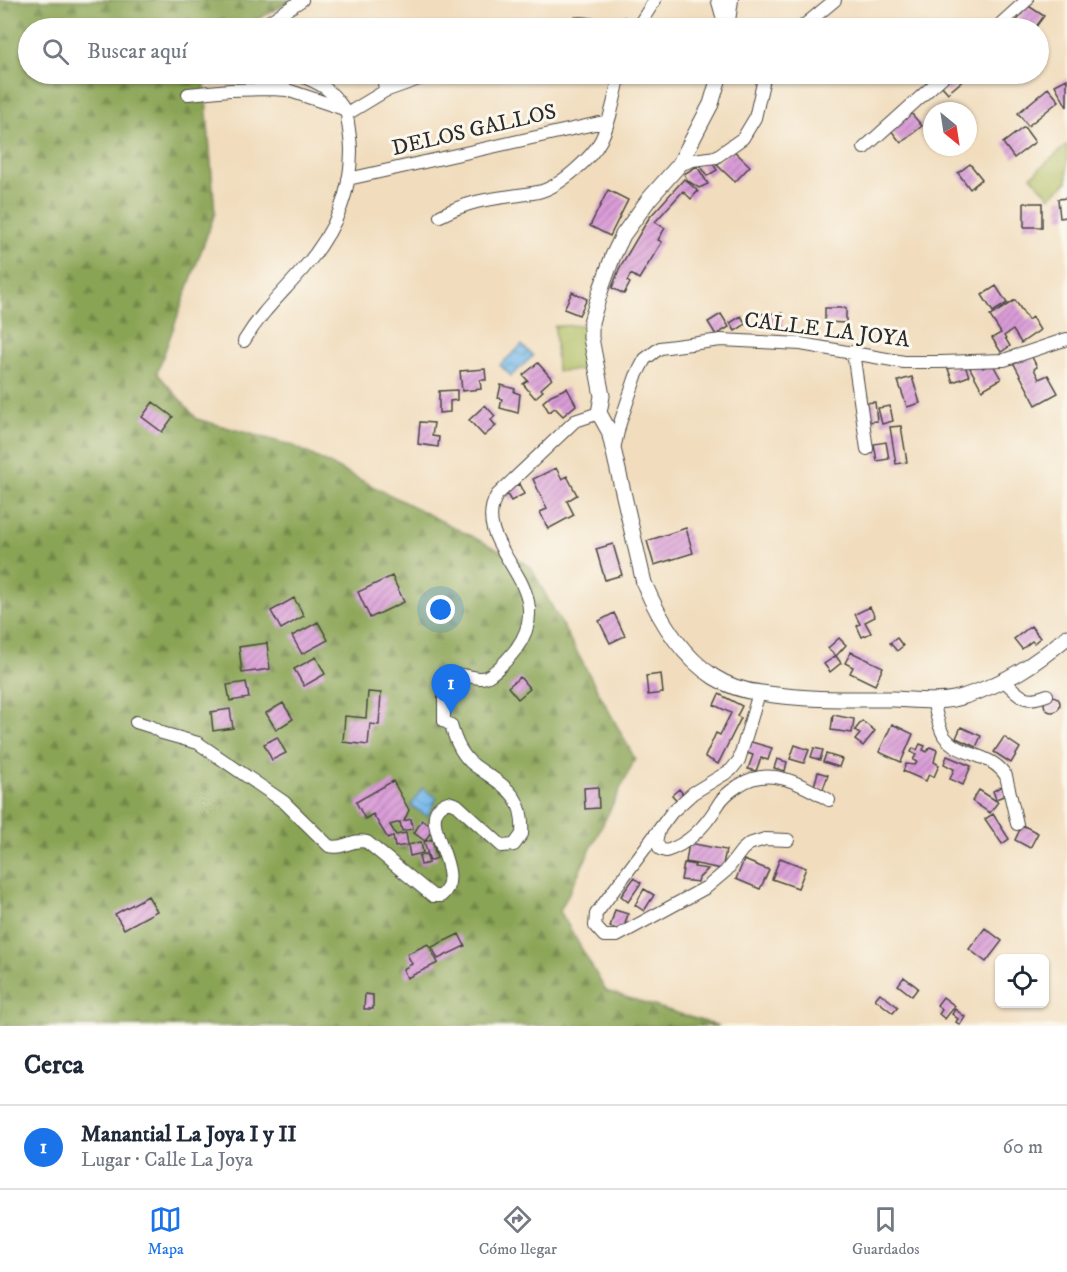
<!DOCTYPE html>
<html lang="es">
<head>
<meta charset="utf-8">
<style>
	:root { --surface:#fff; --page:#f6f6f7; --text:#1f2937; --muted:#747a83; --line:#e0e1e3; --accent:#1a73e8 }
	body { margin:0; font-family:"IM FELL DW Pica",serif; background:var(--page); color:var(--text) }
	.controls { position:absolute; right:18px; bottom:18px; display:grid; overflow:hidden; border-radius:9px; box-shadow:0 2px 4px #0004 }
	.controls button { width:54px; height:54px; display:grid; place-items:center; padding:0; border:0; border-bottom:2px solid var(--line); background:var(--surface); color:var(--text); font:30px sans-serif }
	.compass { position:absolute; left:923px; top:102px; width:54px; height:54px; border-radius:50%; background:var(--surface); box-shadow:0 2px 4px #0004; rotate:150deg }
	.you { position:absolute; left:441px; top:610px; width:21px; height:21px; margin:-15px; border:4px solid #fff; border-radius:50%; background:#1a73e8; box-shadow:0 0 0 9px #1a73e833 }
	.badge { display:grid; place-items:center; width:39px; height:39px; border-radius:50%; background:var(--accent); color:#fff; font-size:20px; font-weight:700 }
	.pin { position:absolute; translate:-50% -50px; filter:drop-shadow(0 2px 3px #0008) }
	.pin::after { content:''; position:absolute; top:32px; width:21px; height:18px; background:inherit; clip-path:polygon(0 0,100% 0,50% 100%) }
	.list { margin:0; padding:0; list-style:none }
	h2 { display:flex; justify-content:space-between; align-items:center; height:78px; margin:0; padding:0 24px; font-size:26px }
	h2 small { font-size:20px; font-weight:400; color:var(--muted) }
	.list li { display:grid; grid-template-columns:39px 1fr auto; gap:18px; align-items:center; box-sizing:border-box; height:84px; padding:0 24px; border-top:2px solid var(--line) }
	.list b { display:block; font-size:22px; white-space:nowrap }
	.list p { margin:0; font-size:20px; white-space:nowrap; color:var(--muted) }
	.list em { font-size:20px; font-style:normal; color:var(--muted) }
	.icon { flex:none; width:33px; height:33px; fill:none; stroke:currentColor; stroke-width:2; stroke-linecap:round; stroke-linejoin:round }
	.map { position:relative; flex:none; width:1067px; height:1026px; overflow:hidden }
	.search { position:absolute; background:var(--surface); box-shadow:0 2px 4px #0004; left:18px; right:18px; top:18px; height:66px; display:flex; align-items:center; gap:15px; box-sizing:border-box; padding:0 21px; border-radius:33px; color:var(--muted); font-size:22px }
	.sheet { height:162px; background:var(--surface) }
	nav { display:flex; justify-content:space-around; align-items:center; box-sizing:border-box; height:84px; border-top:2px solid var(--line); background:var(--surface); font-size:16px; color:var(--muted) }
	nav a { display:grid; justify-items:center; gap:3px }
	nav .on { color:var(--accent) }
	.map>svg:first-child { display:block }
</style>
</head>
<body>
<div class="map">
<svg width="1067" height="1026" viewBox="0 0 1067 1026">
	<defs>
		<pattern id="forest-firs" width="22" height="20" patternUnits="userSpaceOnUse" patternTransform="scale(1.5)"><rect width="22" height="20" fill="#8aa455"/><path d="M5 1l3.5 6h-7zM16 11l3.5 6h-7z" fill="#718647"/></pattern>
		<pattern id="water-waves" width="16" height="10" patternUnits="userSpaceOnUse" patternTransform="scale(1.5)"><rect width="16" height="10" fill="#74b8ea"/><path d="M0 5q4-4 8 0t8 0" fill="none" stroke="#5f96be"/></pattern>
		<pattern id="building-hatch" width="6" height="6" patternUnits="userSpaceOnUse" patternTransform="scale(1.5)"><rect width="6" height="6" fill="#da9cd8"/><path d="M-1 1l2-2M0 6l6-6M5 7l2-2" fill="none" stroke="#b17faf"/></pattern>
	</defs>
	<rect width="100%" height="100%" fill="#fbf7ec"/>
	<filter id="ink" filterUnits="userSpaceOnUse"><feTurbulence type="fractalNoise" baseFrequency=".0167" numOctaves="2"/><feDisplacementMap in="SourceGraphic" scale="12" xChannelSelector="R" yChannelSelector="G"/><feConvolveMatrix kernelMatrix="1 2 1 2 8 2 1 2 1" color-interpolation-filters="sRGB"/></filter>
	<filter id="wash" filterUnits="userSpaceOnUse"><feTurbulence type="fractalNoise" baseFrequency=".008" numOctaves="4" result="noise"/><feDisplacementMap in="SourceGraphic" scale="24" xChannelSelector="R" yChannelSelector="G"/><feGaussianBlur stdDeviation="1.35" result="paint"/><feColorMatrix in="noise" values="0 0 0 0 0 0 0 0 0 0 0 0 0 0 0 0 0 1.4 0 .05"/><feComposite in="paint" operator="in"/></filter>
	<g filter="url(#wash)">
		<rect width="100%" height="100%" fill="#f1ddbe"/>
		<path fill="url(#forest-firs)" stroke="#5a6840" stroke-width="1.5" d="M0,0H292L242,28H28V74H204L215,213L157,373L197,419L294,446L530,566L635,759L560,911L606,991L719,1026H0Z"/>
		<path fill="#adbc5e" stroke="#6c7444" stroke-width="1.5" d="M1067,145V182L1050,197L1031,176Z
			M585,325L587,370L557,371L555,326Z"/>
		<path fill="url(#water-waves)" stroke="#50728a" stroke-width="1.5" d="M522,345L533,356L511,376L500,365Z
			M422,788L437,798L427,816L411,806Z"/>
		<g id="blocks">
			<path fill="url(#building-hatch)" d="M1027,5L1044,16L1035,28H1022L1015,24Z
				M625,17L629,28H617L614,20Z
				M954,74H963L967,77L948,93L941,85Z
				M1067,79V107L1055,85Z
				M1048,88L1059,101L1028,126L1018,113Z
				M911,113L922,126L901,143L890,129Z
				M1024,127L1035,142L1014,158L1003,143Z
				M732,149L750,166L735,182L717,165Z
				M710,159L717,170L707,176L700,165Z
				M970,164L982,179L970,189L958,173Z
				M697,166L708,184L699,188L688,181L684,174Z
				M684,179L698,191L691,199L683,191L655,222L665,228L658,240L662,242L639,279L631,274L627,281L630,283L624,294L612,288L620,267L649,218Z
				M608,190L628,200L610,236L590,226Z
				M1067,198V217L1060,218L1058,199Z
				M1024,203H1042V227H1024Z
				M996,286L1007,303L993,312L982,295Z
				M572,292L587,299L579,315L564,309Z
				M1015,300L1028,320L1032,317L1040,330L1021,343L1013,330L1004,336L1010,346L1001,352L992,338L1001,333L990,316Z
				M825,308H846V323L825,322Z
				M783,313V328L761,329V314Z
				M721,314L729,327L716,335L708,322Z
				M741,316L746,324L735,331L730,323Z
				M1031,355L1037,367L1034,369L1039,379L1048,375L1058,393L1036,405L1014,364Z
				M538,363L552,379L541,389L543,391L535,398L523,384L528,381L523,375Z
				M964,363L969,376L953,382L948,369Z
				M980,363L983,368L992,363L1001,379L982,390L970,368Z
				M485,369L486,380H480L481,389L462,391L460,371Z
				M912,377L920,403L907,407L898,381Z
				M501,385L515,389L514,392L520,394L518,413L500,408L502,399L498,398Z
				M567,388L576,405L563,416L555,408L549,412L543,402L551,395Z
				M457,390V400L450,401V412L439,413V391Z
				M153,402L173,417L162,432L142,417Z
				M875,402L877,421L867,422L865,403Z
				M485,405L495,416L491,420L496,426L484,436L469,420Z
				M890,406L893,421L882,424L878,408Z
				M420,422L434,423L432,436L439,437L438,447L418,444Z
				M901,426L907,462L896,464L890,427Z
				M886,442L889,459L877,461L874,444Z
				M556,468L562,479L567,476L577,495L567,501L574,515L548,529L540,512L547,509L533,479Z
				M519,484L524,494L511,501L505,491Z
				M686,528L693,553L654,565L647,541Z
				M613,544L622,575L605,580L596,549Z
				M392,576L404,602L370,618L358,592Z
				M294,598L304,616L281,629L271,611Z
				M870,607L875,617L865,622L871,633L862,637L857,626L860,624L855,614Z
				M614,613L625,636L610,643L599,621Z
				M318,622L328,640L302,654L292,636Z
				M1031,626L1040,638L1034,643L1032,641L1022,649L1014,639Z
				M839,638L846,645L836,656L828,648Z
				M897,638L903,646L897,651L890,643Z
				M267,643L270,669L242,673L239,647Z
				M851,652L883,667L875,685L850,673L853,667L845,663Z
				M836,656L841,663L830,672L824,664Z
				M316,657L325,674L304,686L294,669Z
				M661,674L663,693L648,695L646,676Z
				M520,677L530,689L518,699L508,687Z
				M246,682L249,698L230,701L227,685Z
				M368,692L381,693L379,725L370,724L368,745L343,742L345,716L366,718Z
				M719,694L742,706L737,716L741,718L718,764L705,757L716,733L720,735L731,713L714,705Z
				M1044 704a8 8 0 1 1 16 0a8 8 0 1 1-16 0Z
				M283,703L293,719L276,730L266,713Z
				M230,709L233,728L213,731L211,712Z
				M833,715L854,719L852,733L831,730Z
				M862,721L875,731L863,746L855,740L860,734L855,730Z
				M892,724L913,734L901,762L879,752Z
				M961,727L981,736L976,747L956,738Z
				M277,737L286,753L272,760L264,744Z
				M1004,737L1020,748L1011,763L994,752Z
				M748,741L772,748L768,760L761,758L756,771L748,769L753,755L744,752Z
				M920,744L925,746L923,750L927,752L930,747L937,750L934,762L939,765L934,777L929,774L926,781L903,771L906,764L915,765L917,762L913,760L916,755L911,752L913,748L917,750Z
				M795,745L809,750L804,763L790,759Z
				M814,748L823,750L820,760L811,757Z
				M826,754L842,759L839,767L823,762Z
				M947,756L971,766L963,785L950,779L954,769L944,764Z
				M777,759L787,762L785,771L774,768Z
				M818,772L828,775L823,789L814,786Z
				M393,781L409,810L404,821L411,819L413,829L402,831L400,822L390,825L396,835L406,833L408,845L395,847L393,836L388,839L373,814L365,819L356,802Z
				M1002,786L1006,795L996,799L993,791Z
				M598,787L599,808L585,809L584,788Z
				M679,789L689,801L683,807L672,795Z
				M979,790L998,802L990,813L972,801Z
				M993,814L1009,839L1002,844L985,819Z
				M422,820L434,827L425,841L414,833Z
				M1022,825L1038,833L1030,848L1015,840Z
				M432,839L437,858L430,861L424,842Z
				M421,842L423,853L410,856L408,845Z
				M689,843L726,850L722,869L686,862Z
				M426,854L429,863L421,865L419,856Z
				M780,858L806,868L798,888L772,879Z
				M744,860L769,870L760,889L736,879Z
				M684,863L695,865L694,867L708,869L699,878L698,882L681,880Z
				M634,878L641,883L628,902L621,896Z
				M644,889L654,895L644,911L635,905Z
				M148,896L157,911L124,929L115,914Z
				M615,910L628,914L623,931L610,927Z
				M985,928L1002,941L986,962L969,949Z
				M459,934L465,946L438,959L432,947Z
				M428,944L438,963L407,978L403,969L412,964L407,954Z
				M904,977L918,988L912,996L898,985Z
				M880,993L898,1007L893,1013L875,999Z
				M365,994L373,995V1009H364Z
				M943,997L955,1006L945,1019L939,1014L942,1010L937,1005Z
				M955,1009L965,1017L960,1025L956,1022L958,1019L952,1014Z"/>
		</g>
	</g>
	<g filter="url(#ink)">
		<use href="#blocks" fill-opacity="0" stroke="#494641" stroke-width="1.5"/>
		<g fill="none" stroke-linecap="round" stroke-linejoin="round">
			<defs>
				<path id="minor" d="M259,28L302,0
					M555,28C570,24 586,19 600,28
					M637,28L655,0
					M728,28L732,0
					M801,28L835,0
					M996,28L1027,0
					M297,74C321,84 330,88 344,109
					M383,74L385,91
					M188,94L230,90L271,89L287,90L344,109L347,114
					M347,114L385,91L433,74
					M864,148L946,74
					M679,165L693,160L716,157L743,138L755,118L765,74
					M348,179L608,121
					M440,216C476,197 500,199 538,192C558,188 592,158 601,140C611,120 615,95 620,74
					M244,341C262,311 281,295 303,269C332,236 351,196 351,151C351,139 348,126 347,114
					M853,352L867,449
					M614,449L620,423L636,376L645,359L660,348L721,340L801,344L904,362H941L1004,360L1067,339
					M1004,681C1021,696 1023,704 1047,695
					M759,693L739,760L731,770L693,793L672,812L596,914L595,926L604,936H617L707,887L726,871L742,850L749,844L765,839L788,840
					M933,700C936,712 938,726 944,736C960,758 990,751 1006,776L1017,824
					M136,722L152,727L162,733L198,743L284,802L329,846C343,850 352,838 367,842L433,896H441C471,871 409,816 448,802L457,805L502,846L514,845L522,834C525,792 502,786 474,765C462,756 455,740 451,725L444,721V696L451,678C464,669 477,684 490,675C500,668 509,658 516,649C563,585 467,547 497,495L575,421L599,413
					M659,831L656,841L660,849L666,851C689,844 706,825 718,805C723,796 730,791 738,786C768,765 800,783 829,800"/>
				<path id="major" d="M719,0L727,28
					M720,74L711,104L679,165L649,199L623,235L613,256L601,289L591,322V338L602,396L599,413L609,431L644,583C659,619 680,655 714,677C728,686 744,691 761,693C804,700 849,699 893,699C916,700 943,704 965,696C1006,683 1035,664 1067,637"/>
			</defs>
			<use href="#minor" stroke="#494641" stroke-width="14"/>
			<use href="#major" stroke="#494641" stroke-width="17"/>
			<use href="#minor" stroke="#fff" stroke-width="12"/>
			<use href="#major" stroke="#fff" stroke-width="15"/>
		</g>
	</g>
	<g text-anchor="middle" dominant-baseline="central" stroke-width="6" stroke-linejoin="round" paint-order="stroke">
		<g font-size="22" fill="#2b2b2b" stroke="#fbf7ec">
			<text transform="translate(474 130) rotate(-13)">DELOS GALLOS</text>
			<text transform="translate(827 330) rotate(7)">CALLE LA JOYA</text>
		</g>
	</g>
</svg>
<div class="controls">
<button><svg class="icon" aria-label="locate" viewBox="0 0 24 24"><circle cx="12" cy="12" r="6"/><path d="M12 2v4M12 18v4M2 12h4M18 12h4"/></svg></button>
</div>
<svg class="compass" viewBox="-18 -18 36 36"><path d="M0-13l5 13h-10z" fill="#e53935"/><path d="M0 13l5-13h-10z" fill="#747a83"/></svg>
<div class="you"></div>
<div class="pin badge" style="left:451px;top:714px">1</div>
<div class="search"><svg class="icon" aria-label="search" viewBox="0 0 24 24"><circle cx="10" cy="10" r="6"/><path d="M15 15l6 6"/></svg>Buscar aquí</div>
</div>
<section class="sheet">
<h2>Cerca<small></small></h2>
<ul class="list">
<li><span class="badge">1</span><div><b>Manantial La Joya I y II</b><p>Lugar · Calle La Joya</p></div><em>60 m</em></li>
</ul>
</section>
<nav>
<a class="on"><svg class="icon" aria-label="map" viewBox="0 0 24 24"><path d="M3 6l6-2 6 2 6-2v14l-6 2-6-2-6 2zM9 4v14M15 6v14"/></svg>Mapa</a>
<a><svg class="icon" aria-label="directions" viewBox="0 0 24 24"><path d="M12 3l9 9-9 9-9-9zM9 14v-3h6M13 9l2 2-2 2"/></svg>Cómo llegar</a>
<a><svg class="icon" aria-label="saved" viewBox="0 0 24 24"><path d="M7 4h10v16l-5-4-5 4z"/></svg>Guardados</a>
</nav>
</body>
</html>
